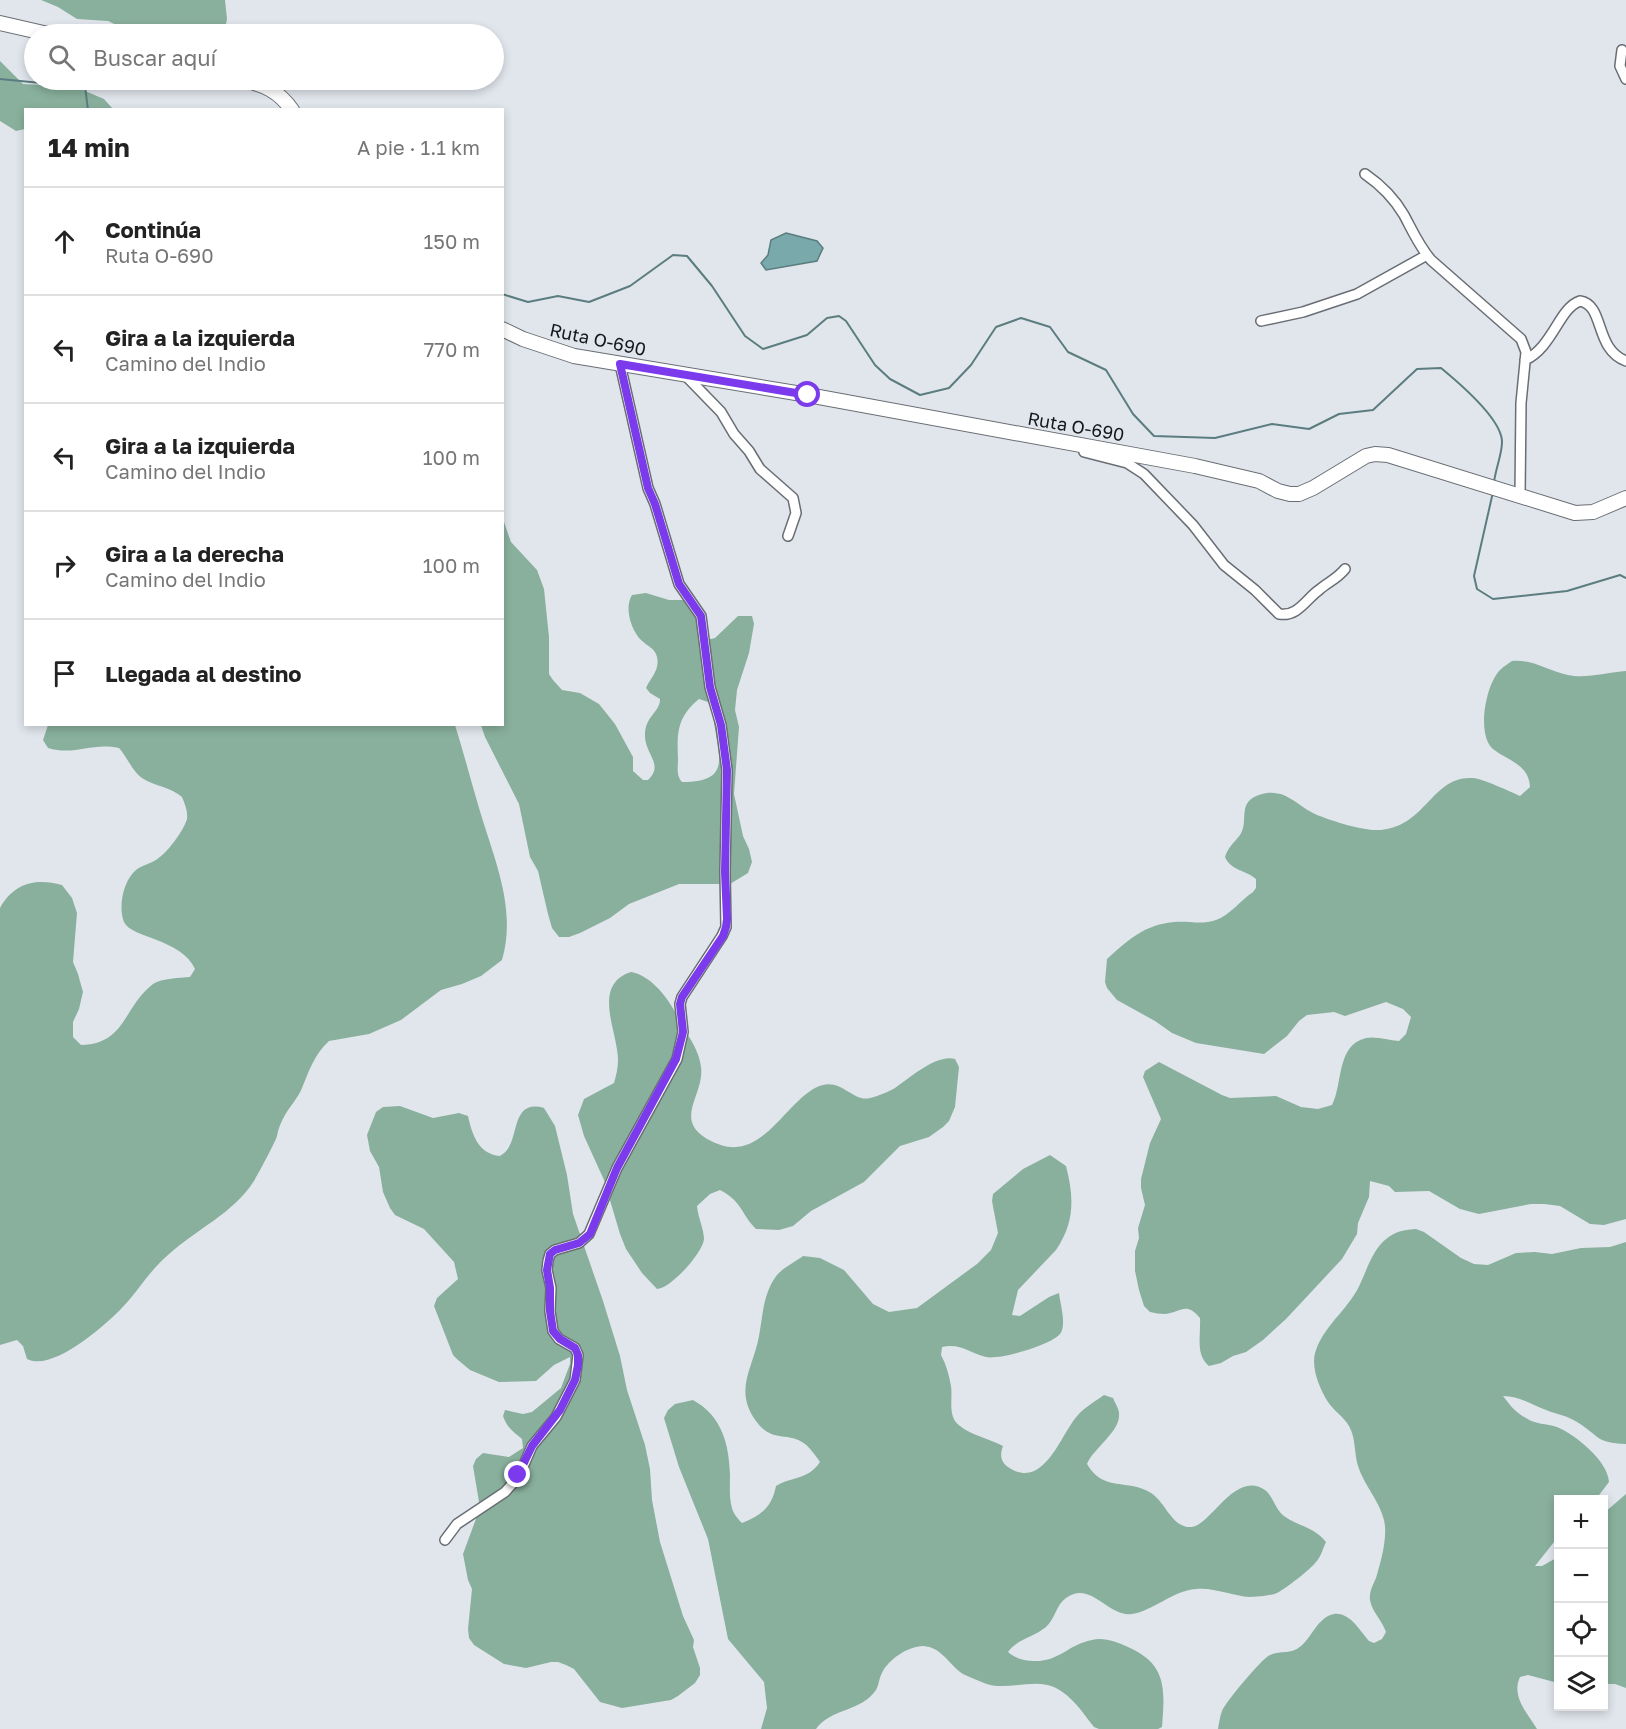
<!DOCTYPE html>
<html lang="es">
<head>
<meta charset="utf-8">
<style>
	:root { --surface:#fff; --page:#f2f2f2; --text:#222; --muted:#767676; --line:#e0e0e0 }
	body { margin:0; font-family:"Golos Text",sans-serif; background:var(--page); color:var(--text) }
	.controls { position:absolute; right:18px; bottom:18px; display:grid; overflow:hidden; border-radius:0px; box-shadow:0 3px 9px #0003 }
	.controls button { width:54px; height:54px; display:grid; place-items:center; padding:0; border:0; border-bottom:2px solid var(--line); background:var(--surface); color:var(--text); font:30px sans-serif }
	.stop { position:absolute; width:18px; height:18px; margin:-14px; border:4px solid #7c3aed; border-radius:50%; background:#fff }
	.stop.end { background:#7c3aed; border-color:#fff; box-shadow:0 2px 6px #0008 }
	.list { margin:0; padding:0; list-style:none }
	h2 { display:flex; justify-content:space-between; align-items:center; height:78px; margin:0; padding:0 24px; font-size:26px }
	h2 small { font-size:20px; font-weight:400; color:var(--muted) }
	.list li { display:grid; grid-template-columns:39px 1fr auto; gap:18px; align-items:center; box-sizing:border-box; height:108px; padding:0 24px; border-top:2px solid var(--line) }
	.list b { display:block; font-size:22px; white-space:nowrap }
	.list p { margin:0; font-size:20px; white-space:nowrap; color:var(--muted) }
	.list em { font-size:20px; font-style:normal; color:var(--muted) }
	.icon { flex:none; width:33px; height:33px; fill:none; stroke:currentColor; stroke-width:2; stroke-linecap:round; stroke-linejoin:round }
	.map { position:relative; flex:none; width:1626px; height:1729px; overflow:hidden }
	.search { position:absolute; background:var(--surface); box-shadow:0 3px 9px #0003; left:24px; top:24px; width:480px; height:66px; display:flex; align-items:center; gap:15px; box-sizing:border-box; padding:0 21px; border-radius:33px; color:var(--muted); font-size:22px }
	.panel { position:absolute; background:var(--surface); box-shadow:0 3px 9px #0003; left:24px; top:108px; width:480px; height:618px; border-radius:0px }
	.map>svg:first-child { display:block }
</style>
</head>
<body>
<div class="map">
<svg width="1626" height="1729" viewBox="0 0 1626 1729">
	<rect width="100%" height="100%" fill="#e1e6ed"/>
	<path fill="#89b09d" fill-rule="evenodd" d="M41,0H225L227,19L224,34H147L129,31L108,21L77,19L58,7Z
		M0,61L23,84L43,85L72,80L85,91L104,99L113,109L26,110L25,129L16,131L0,121Z
		M503,519L511,542L537,570L544,589L549,637V674L553,680L562,690L580,693L599,704L615,724L633,757V771L643,780H648C664,765 646,755 645,737C644,716 660,713 660,699L650,693L646,688C651,677 660,670 657,657C655,648 647,646 641,640C631,630 624,608 632,595L646,593L669,600H689L695,607L702,635L711,639L715,638L738,616H752L754,624L749,653L737,690L735,710L739,727L734,794L743,836L749,849L752,862L748,873L730,884H679L629,904L610,918L580,933L569,937H559L552,928L548,914L538,871L530,857L519,804L485,737L481,725L502,724ZM699,699L708,702C715,711 713,719 715,729C721,762 727,782 682,782C676,775 678,768 678,759C677,733 677,717 699,699Z
		M1512,661C1533,659 1548,671 1568,675C1586,679 1608,672 1626,671V1219L1604,1225L1590,1224L1560,1206L1544,1204H1531L1479,1214L1460,1209L1429,1191L1395,1192L1389,1186L1370,1181L1369,1197L1358,1223L1357,1234L1342,1259L1286,1319L1263,1340L1246,1352L1233,1356L1221,1363L1209,1366C1195,1355 1201,1335 1200,1318C1186,1301 1181,1312 1165,1314C1160,1314 1155,1313 1150,1312L1144,1306L1139,1290L1135,1271V1251L1139,1238L1138,1228L1145,1205L1141,1188V1179L1150,1143L1161,1119L1143,1077L1145,1071L1159,1062L1222,1095L1230,1098L1276,1096L1301,1107L1318,1109L1332,1105C1343,1084 1336,1045 1366,1038C1376,1036 1388,1040 1399,1041L1406,1034L1411,1017L1403,1009L1386,1002L1345,1016L1334,1012L1307,1015L1299,1021L1287,1036L1264,1054L1196,1043L1172,1033L1155,1021L1117,1000L1107,988L1105,982L1107,959C1128,940 1145,924 1175,922C1190,921 1202,925 1216,920C1230,915 1241,900 1253,892L1256,888V879C1246,870 1231,871 1225,857C1228,847 1234,843 1240,835C1250,821 1235,801 1262,794C1286,788 1297,806 1315,814C1328,820 1364,831 1377,830C1426,829 1431,775 1473,778C1483,779 1509,791 1520,796L1530,787C1529,764 1508,761 1493,749C1476,734 1486,684 1500,670C1504,666 1508,664 1512,661Z
		M48,725H455C465,757 473,789 483,821C497,866 516,912 502,960L481,976L462,984L441,990L401,1020L369,1034L329,1041C314,1055 309,1071 302,1088C298,1098 290,1106 285,1115C281,1122 278,1129 277,1136C274,1145 259,1172 254,1181C234,1213 195,1230 168,1255C149,1271 137,1293 120,1310C103,1327 52,1372 27,1359L23,1346L17,1340L0,1345V908C14,883 36,878 62,885L72,898L77,913L73,962L78,974L83,992L79,1009L73,1022V1037L81,1045C126,1044 123,1007 153,984C162,978 180,978 190,977L195,969C182,939 131,938 124,922C118,907 123,881 136,870C142,865 150,864 156,860C167,853 183,832 187,819C188,812 185,804 182,797C171,787 154,786 142,778C134,773 126,756 119,748C91,742 76,756 48,748L43,740Z
		M631,972C649,975 665,994 674,1010C677,1015 678,1021 682,1026C690,1038 699,1051 701,1067C705,1097 667,1123 718,1144C761,1161 784,1105 815,1088C840,1074 852,1103 870,1098C878,1096 888,1092 895,1088C910,1078 936,1054 955,1059L959,1067L955,1107L949,1121L943,1127L929,1137L900,1146L864,1182L811,1211L793,1226L779,1230L756,1229C740,1213 743,1202 720,1190L710,1194L697,1206C698,1217 704,1230 704,1239C703,1253 670,1289 657,1289L642,1273L626,1249L620,1234L604,1180L584,1136L578,1115L584,1099L614,1083C616,1076 618,1068 618,1060C618,1032 591,985 631,972Z
		M400,1106L433,1118L459,1113L468,1116C472,1134 478,1154 500,1156C502,1154 505,1153 507,1150C519,1135 512,1099 544,1108L555,1126L567,1175L573,1214L603,1301L620,1356L627,1390L645,1445L650,1469L652,1500L660,1542L683,1616L694,1640L693,1647L700,1668V1675L695,1683L678,1696L671,1700L622,1708L600,1702L574,1669L566,1665L558,1662H551L526,1668L504,1664L474,1645L469,1638L468,1629L472,1589L468,1580L463,1554L480,1508L473,1466L476,1459L483,1453L509,1457L523,1448L522,1439C513,1431 507,1428 503,1416L505,1410L523,1414L532,1412L561,1388L570,1364V1357L554,1365L536,1381L499,1382L470,1370L458,1360L453,1355L434,1306L437,1298L458,1279L454,1262L424,1229L395,1215L390,1208L383,1192L379,1167L370,1151L367,1135L376,1112L383,1107Z
		M1050,1155L1066,1166C1074,1197 1075,1222 1056,1250L1018,1290L1012,1315L1020,1316L1049,1297L1059,1293C1060,1303 1067,1325 1060,1334C1051,1345 1000,1360 986,1357C969,1353 961,1343 942,1347L941,1355C946,1364 949,1375 951,1386C953,1400 947,1417 960,1426C971,1435 990,1439 1003,1446C1000,1454 1000,1461 1008,1467C1044,1492 1061,1433 1078,1415C1085,1407 1096,1401 1104,1395L1113,1398C1115,1403 1120,1410 1119,1416C1119,1432 1093,1449 1087,1464C1104,1493 1128,1478 1151,1493C1165,1501 1172,1529 1192,1527C1212,1524 1235,1470 1265,1490C1273,1496 1275,1509 1284,1516C1299,1527 1313,1526 1326,1542C1323,1548 1321,1557 1316,1562C1312,1568 1284,1590 1277,1593C1270,1596 1257,1597 1250,1597C1232,1596 1214,1587 1196,1589C1172,1591 1153,1611 1132,1614C1107,1617 1091,1580 1066,1598C1056,1605 1055,1619 1046,1627C1034,1637 1017,1639 1008,1652C1014,1657 1017,1658 1024,1660C1058,1666 1065,1645 1092,1640C1104,1637 1117,1642 1128,1647C1167,1664 1165,1689 1162,1727L1158,1729H1099L1094,1727C1083,1713 1072,1696 1056,1688C1035,1677 1006,1692 984,1683C977,1680 969,1677 963,1674C949,1665 942,1647 923,1646C908,1646 888,1660 882,1673C879,1678 879,1685 876,1690C861,1712 831,1708 816,1729H761L767,1708L764,1682L728,1639L708,1539L679,1467L664,1418L668,1410L675,1404L693,1400C722,1416 729,1444 730,1475C730,1486 729,1498 732,1508C733,1513 738,1519 742,1523C761,1516 772,1507 776,1486C793,1476 808,1480 820,1462C815,1455 809,1446 802,1442C788,1433 774,1441 760,1426C731,1392 753,1370 759,1336C763,1315 763,1293 777,1275C783,1268 795,1262 803,1256L820,1258L844,1270L873,1304L889,1312L917,1308L977,1264L991,1250L998,1233L992,1201L993,1194L1023,1169Z
		M1416,1229L1424,1232L1461,1258L1474,1264L1488,1265L1516,1253L1535,1252L1552,1254L1581,1248L1610,1247L1626,1242V1444C1595,1443 1600,1436 1577,1422C1568,1416 1556,1414 1546,1410C1531,1404 1519,1396 1503,1396C1509,1404 1516,1413 1526,1418C1536,1425 1546,1423 1557,1427C1576,1435 1608,1461 1609,1482L1596,1499L1558,1500V1537L1535,1566H1542L1558,1557V1683L1528,1675L1520,1677C1511,1696 1527,1713 1537,1729H1218C1219,1723 1220,1716 1222,1711C1225,1703 1262,1658 1270,1655C1281,1650 1291,1655 1301,1646C1312,1637 1318,1617 1334,1614C1350,1612 1360,1631 1369,1641L1374,1643L1382,1639L1386,1632C1382,1620 1372,1612 1370,1600C1369,1592 1373,1585 1376,1578C1381,1561 1388,1537 1384,1520C1379,1500 1364,1485 1358,1466C1354,1453 1356,1438 1349,1426C1344,1417 1334,1411 1328,1402C1319,1388 1310,1366 1316,1350C1325,1324 1351,1307 1361,1282C1373,1255 1380,1230 1416,1229Z
		M1626,1494V1688L1615,1684H1604V1513Z"/>
	<path fill="#79a9ab" stroke="#5b7d7f" stroke-width="1.5" d="M786,233L817,241L823,248L817,261L766,270L761,263L768,255L771,240Z"/>
	<g fill="none" stroke-linecap="round" stroke-linejoin="round">
		<path stroke="#5b7d7f" stroke-width="2" d="M0,79L51,84L59,80
			M74,80L85,86L88,110
			M502,294L528,302L558,296L589,302L630,286L673,255L687,256L712,286L745,336L763,349L807,335L827,318L839,316L846,321L875,365L890,379L920,395L949,388L971,365L996,327L1021,318L1050,327L1068,352L1106,370L1133,414L1154,436L1215,438L1272,424L1309,429L1339,414L1373,410L1417,369L1441,368C1458,382 1502,419 1502,442C1502,455 1495,470 1494,483
			M1493,492L1474,576L1477,589L1493,599L1567,591L1620,575L1626,578"/>
		<defs>
			<path id="street" d="M1622,50L1620,66L1626,79
				M1365,174C1381,185 1394,198 1404,215C1412,230 1419,246 1431,260L1521,339L1526,352L1521,403L1520,495
				M1261,321L1303,312L1357,294L1427,255
				M1525,360C1553,347 1559,308 1580,301C1605,305 1594,349 1626,361
				M686,376L721,412L734,434L749,451L760,469L793,498L796,513L788,536
				M1084,452L1127,463L1144,474L1193,525L1224,565L1255,590L1279,614C1298,617 1306,599 1319,590C1328,582 1337,579 1345,569
				M445,1540L457,1524L505,1492L513,1483L523,1467L532,1446L556,1417L575,1380L578,1355L575,1348L559,1339L553,1331L550,1311L551,1288L547,1270L548,1261L550,1254L555,1250L579,1243L589,1234L617,1168L677,1059L683,1032L680,1004L682,997L722,936L726,927L725,872L727,770L721,725L710,687L701,616L679,584L655,504L648,488L620,364"/>
			<path id="secondary" d="M0,23L48,34
				M242,80C263,84 279,91 292,110
				M502,329L523,339L574,356L808,395L1195,466L1259,481L1278,491L1290,494H1299L1313,488L1366,456L1375,454L1388,455L1575,513L1593,512L1626,498"/>
		</defs>
		<use href="#street" stroke="#696e74" stroke-width="12"/>
		<use href="#secondary" stroke="#696e74" stroke-width="16"/>
		<use href="#street" stroke="#fff" stroke-width="9"/>
		<use href="#secondary" stroke="#fff" stroke-width="14"/>
	</g>
	<g fill="none" stroke-linecap="round" stroke-linejoin="round">
		<path stroke="#7c3aed" stroke-width="8" d="M518,1475L532,1446L560,1410L575,1380L578,1365V1355L575,1348L560,1339L553,1331L550,1311V1288L547,1270L550,1254L555,1250L579,1243L590,1234L617,1168L676,1059L683,1032L680,1004L682,997L723,936L726,927L727,919L725,872L727,770L721,725L710,687L701,616L679,584L655,504L648,488L620,364L808,395"/>
	</g>
	<g text-anchor="middle" dominant-baseline="central" stroke-width="4.5" stroke-linejoin="round" paint-order="stroke">
		<g font-size="18" fill="#151719" stroke="#e1e6ed">
			<text transform="translate(598 339) rotate(12)">Ruta O-690</text>
			<text transform="translate(1076 426) rotate(10)">Ruta O-690</text>
		</g>
	</g>
</svg>
<div class="controls">
<button>+</button>
<button>−</button>
<button><svg class="icon" aria-label="locate" viewBox="0 0 24 24"><circle cx="12" cy="12" r="6"/><path d="M12 2v4M12 18v4M2 12h4M18 12h4"/></svg></button>
<button><svg class="icon" aria-label="layers" viewBox="0 0 24 24"><path d="M12 4l9 5-9 5-9-5zM3 14l9 5 9-5"/></svg></button>
</div>
<div class="stop" style="left:808px;top:395px"></div>
<div class="stop end" style="left:518px;top:1475px"></div>
<div class="search"><svg class="icon" aria-label="search" viewBox="0 0 24 24"><circle cx="10" cy="10" r="6"/><path d="M15 15l6 6"/></svg>Buscar aquí</div>
<section class="panel">
<h2>14 min<small>A pie · 1.1 km</small></h2>
<ul class="list">
<li><svg class="icon" aria-label="ahead" viewBox="0 0 24 24"><path d="M12 20V5M6 11l6-6 6 6"/></svg><div><b>Continúa</b><p>Ruta O-690</p></div><em>150 m</em></li>
<li><svg class="icon" aria-label="left" viewBox="0 0 24 24"><path d="M17 20v-9H6M10 6l-5 5 5 5"/></svg><div><b>Gira a la izquierda</b><p>Camino del Indio</p></div><em>770 m</em></li>
<li><svg class="icon" aria-label="left" viewBox="0 0 24 24"><path d="M17 20v-9H6M10 6l-5 5 5 5"/></svg><div><b>Gira a la izquierda</b><p>Camino del Indio</p></div><em>100 m</em></li>
<li><svg class="icon" aria-label="right" viewBox="0 0 24 24"><path d="M7 20v-9h11M14 6l5 5-5 5"/></svg><div><b>Gira a la derecha</b><p>Camino del Indio</p></div><em>100 m</em></li>
<li><svg class="icon" aria-label="arrive" viewBox="0 0 24 24"><path d="M6 21V4h12l-3 4 3 4H6"/></svg><div><b>Llegada al destino</b></div></li>
</ul>
</section>
</div>
</body>
</html>
